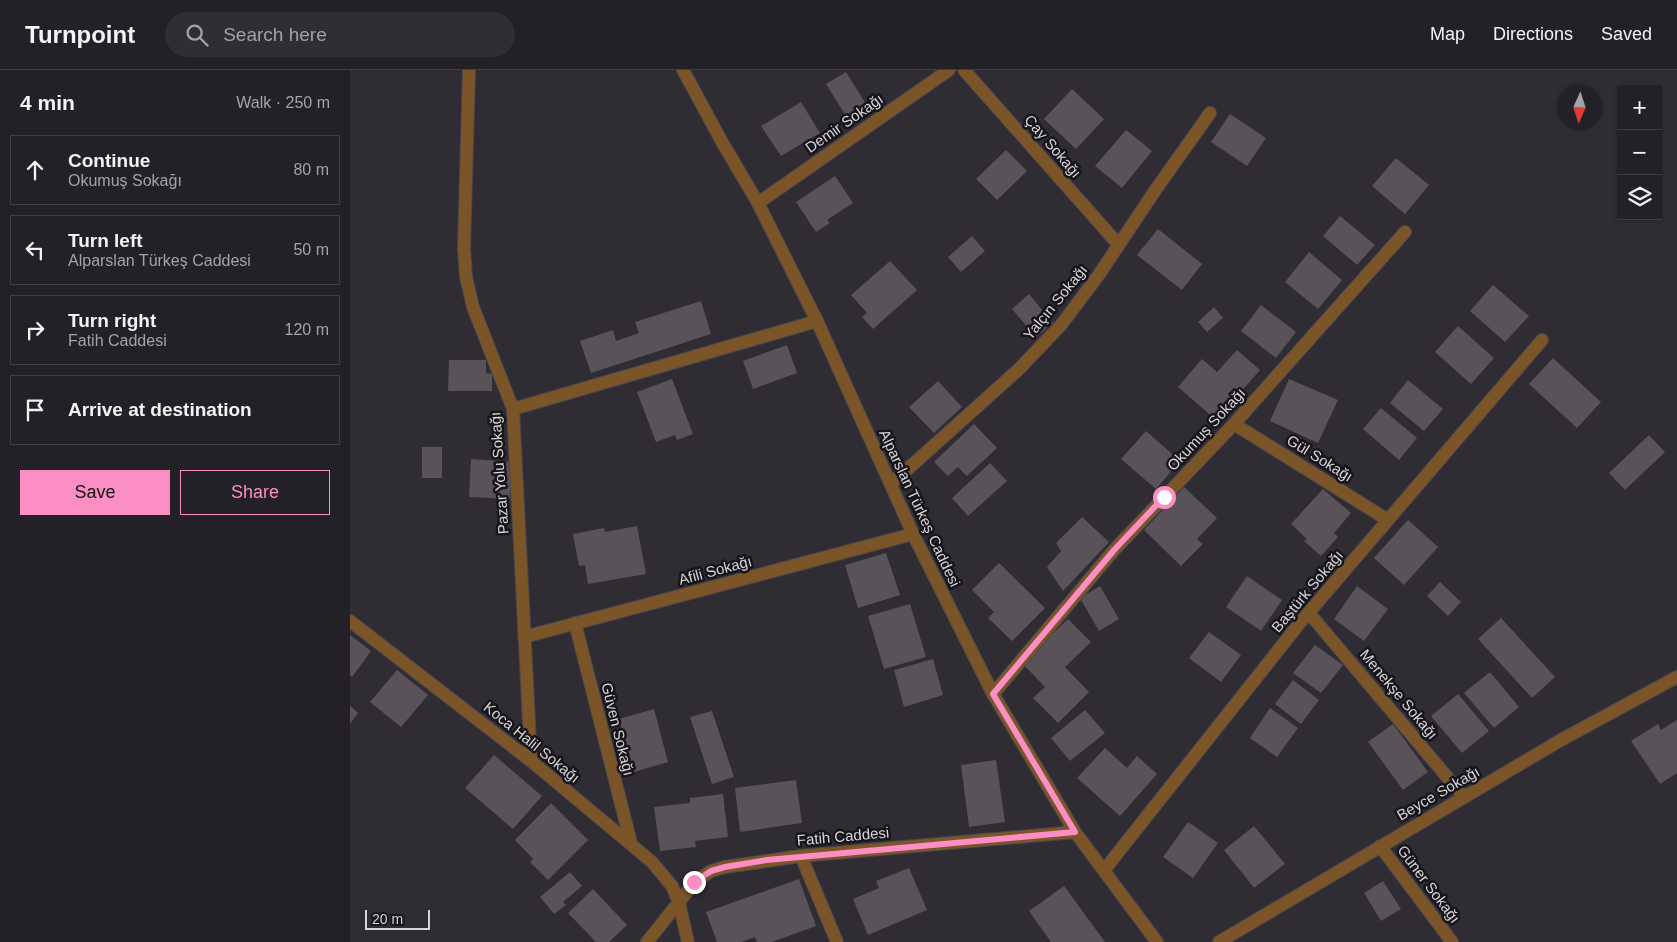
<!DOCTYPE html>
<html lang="en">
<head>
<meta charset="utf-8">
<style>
	:root { --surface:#232127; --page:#2f2e33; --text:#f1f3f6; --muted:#a3a3a7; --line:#403e44; --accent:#fb8fc3 }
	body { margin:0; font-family:Helvetica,sans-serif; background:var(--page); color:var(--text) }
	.controls { position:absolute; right:15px; top:15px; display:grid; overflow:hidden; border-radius:0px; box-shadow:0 1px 4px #0004 }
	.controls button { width:45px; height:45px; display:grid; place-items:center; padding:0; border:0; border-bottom:1px solid var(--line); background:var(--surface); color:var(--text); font:25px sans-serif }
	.compass { position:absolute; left:1207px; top:15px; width:45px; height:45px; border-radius:50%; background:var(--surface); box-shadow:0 1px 4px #0004; rotate:183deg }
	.scale { position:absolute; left:15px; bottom:12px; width:65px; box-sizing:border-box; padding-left:5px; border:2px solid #d8d6db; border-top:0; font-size:14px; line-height:18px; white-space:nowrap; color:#d8d6db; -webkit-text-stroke:4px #171519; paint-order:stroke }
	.stop { position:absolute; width:15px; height:15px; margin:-11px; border:4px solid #fb8fc3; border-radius:50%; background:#fff }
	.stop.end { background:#fb8fc3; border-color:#fff; box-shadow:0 1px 5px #0008 }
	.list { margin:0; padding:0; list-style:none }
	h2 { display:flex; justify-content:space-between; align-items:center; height:65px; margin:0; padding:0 20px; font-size:21px }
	h2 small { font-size:16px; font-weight:400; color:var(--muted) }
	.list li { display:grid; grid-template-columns:32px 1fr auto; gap:15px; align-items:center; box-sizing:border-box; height:70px; margin:0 10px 10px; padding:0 10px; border:1px solid var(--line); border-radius:0px }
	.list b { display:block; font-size:19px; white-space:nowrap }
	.list p { margin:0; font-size:16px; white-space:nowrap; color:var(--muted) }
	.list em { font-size:16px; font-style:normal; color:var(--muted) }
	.actions { display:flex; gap:10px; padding:15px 20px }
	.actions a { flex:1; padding:11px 0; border:1px solid var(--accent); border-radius:0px; text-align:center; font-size:18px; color:var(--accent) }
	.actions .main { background:var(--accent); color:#111 }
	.icon { flex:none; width:28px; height:28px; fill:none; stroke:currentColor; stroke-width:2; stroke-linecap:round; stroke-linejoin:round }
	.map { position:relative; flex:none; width:1327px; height:872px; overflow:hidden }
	header { display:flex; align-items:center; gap:30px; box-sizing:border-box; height:70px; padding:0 25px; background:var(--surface); border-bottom:1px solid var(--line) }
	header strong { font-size:24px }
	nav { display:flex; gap:28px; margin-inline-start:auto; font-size:18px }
	.search { width:350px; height:45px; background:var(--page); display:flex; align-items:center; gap:12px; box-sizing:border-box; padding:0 18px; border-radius:28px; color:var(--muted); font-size:19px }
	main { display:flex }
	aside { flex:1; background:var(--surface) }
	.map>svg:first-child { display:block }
</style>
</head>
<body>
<header>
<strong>Turnpoint</strong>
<div class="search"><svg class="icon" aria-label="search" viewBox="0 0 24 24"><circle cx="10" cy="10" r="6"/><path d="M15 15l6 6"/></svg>Search here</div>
<nav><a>Map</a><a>Directions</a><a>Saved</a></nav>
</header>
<main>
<aside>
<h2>4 min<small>Walk · 250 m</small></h2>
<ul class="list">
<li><svg class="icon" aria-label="ahead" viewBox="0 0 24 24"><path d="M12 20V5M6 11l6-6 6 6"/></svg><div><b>Continue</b><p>Okumuş Sokağı</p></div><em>80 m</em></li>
<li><svg class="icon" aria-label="left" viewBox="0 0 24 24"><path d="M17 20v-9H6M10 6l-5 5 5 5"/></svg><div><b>Turn left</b><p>Alparslan Türkeş Caddesi</p></div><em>50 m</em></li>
<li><svg class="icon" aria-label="right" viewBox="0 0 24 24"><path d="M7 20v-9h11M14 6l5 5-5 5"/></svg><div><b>Turn right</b><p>Fatih Caddesi</p></div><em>120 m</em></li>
<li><svg class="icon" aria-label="arrive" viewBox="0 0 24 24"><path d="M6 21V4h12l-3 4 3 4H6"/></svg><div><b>Arrive at destination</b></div></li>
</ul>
<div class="actions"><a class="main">Save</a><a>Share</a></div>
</aside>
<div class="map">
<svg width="1327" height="872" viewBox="0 0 1327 872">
	<rect width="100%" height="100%" fill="#2f2c34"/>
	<path fill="#5a5259" d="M496,2L516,34L496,46L476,14Z
		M722,19L754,49L726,79L694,49Z
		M451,32L470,63L431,86L411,56Z
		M880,44L916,68L897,96L861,72Z
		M776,60L802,81L772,118L745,96Z
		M656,80L677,101L647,130L626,109Z
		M1046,88L1079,115L1055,144L1022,116Z
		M485,106L503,133L477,150L480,153L466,162L446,132Z
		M990,146L1025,175L1007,195L973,166Z
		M808,159L852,194L832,220L787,185Z
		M622,166L635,181L611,202L598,187Z
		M959,182L992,210L968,239L935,212Z
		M540,191L567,220L523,259L512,247L517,243L501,225Z
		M1143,215L1179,246L1155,272L1120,241Z
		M679,224L703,253L686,267L662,239Z
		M351,231L361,264L241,303L230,271L263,260L266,271L289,263L285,252Z
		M911,235L946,262L926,288L891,261Z
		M864,237L873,248L857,262L848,252Z
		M1108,256L1144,288L1121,314L1085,282Z
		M437,275L447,303L403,319L393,291Z
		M887,280L910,300L866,350L828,317L852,289L867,302Z
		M1203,288L1251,332L1227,358L1179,314Z
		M99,290H136V303L142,304V321H98Z
		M322,309L343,364L327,370L325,365L306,372L287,322Z
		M939,309L988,330L968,373L920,351Z
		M1058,310L1093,339L1074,361L1040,333Z
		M588,311L612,337L584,363L559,337Z
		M1031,338L1067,368L1049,390L1013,359Z
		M624,354L647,378L617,406L608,397L598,406L584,392Z
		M796,361L830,391L806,419L771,389Z
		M1299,365L1315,382L1275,420L1259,403Z
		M72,377H92V408H72Z
		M121,389L162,392L160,429L119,427Z
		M640,393L657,411L618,446L602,428Z
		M834,417L867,448L847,469L853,474L831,496L794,460Z
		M973,419L1001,443L984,463L988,467L971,486L954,471L957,469L941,454Z
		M732,447L759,472L713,521L697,497L711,481L706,473Z
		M1058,450L1088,477L1054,515L1024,488Z
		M287,456L296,504L238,514L235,495L229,496L223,464L254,458L255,462Z
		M536,483L550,525L508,538L495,495Z
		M649,493L695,538L662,571L638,548L644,542L622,520Z
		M897,506L932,530L911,561L876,537Z
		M1090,512L1111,532L1098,546L1077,526Z
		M750,516L769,549L749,561L730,528Z
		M1007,516L1038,539L1014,571L984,549Z
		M560,534L576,587L534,599L518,546Z
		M1151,548L1205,607L1182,628L1128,569Z
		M718,549L741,572L715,597L739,622L708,653L683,628L695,617L672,593Z
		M859,562L891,585L871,612L839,588Z
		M0,565L21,581L2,607L0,605Z
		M965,575L993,595L971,623L943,603Z
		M583,589L593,625L554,637L544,600Z
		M47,600L78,625L51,657L20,632Z
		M1140,602L1169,637L1144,658L1114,623Z
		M943,610L969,630L951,654L925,634Z
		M1108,624L1139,661L1112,683L1081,646Z
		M0,636L8,643L0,654Z
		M920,638L948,658L927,687L900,668Z
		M304,639L318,692L284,702L269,649Z
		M735,640L755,663L720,691L701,668Z
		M362,641L384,707L362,714L340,647Z
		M1327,650V703L1310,714L1281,671L1308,654L1311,660Z
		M1043,654L1078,702L1053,720L1018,672Z
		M755,678L777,698L787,686L807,704L770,746L727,708Z
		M144,685L192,726L163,759L115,718Z
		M646,690L655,752L619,757L611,695Z
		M446,710L452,753L390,762L385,718Z
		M373,724L378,767L345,771L346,777L310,781L304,737L340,733V728Z
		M201,733L238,770L198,810L180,792L183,789L165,770Z
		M838,752L868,773L843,808L813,787Z
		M904,756L935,794L904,818L874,780Z
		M559,798L577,840L518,865L503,829L529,818L526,811Z
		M220,802L232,816L213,832L216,835L204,844L190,827Z
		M449,809L466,856L422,872H407L405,867L391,872H367L356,842Z
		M1033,811L1051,839L1031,851L1014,823Z
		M714,816L736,846L755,872H701L679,841Z
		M243,819L277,855L259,872H246L218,843Z"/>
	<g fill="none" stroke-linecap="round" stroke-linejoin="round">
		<defs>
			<path id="minor" d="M119,0L114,178L116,207L123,237L163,339L181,691
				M614,0L768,174
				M408,133L599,0
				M163,339L467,251
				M884,354L1038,450
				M541,414L668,300L711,255L748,206L804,122L860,43
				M959,543L1114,727
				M0,551L181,691L302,792L322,816L329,833L338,872
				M225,553L281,773
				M174,567L563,464
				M643,624L765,479L884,354L1055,162
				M1030,776L1102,872
				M451,786L487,872
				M755,799L949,554L1192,270
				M869,872L1211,670L1327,607"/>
			<path id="tertiary" d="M333,0L372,72L408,133L467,251L563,464L643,624L725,762L807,872
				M297,872L345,812L361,801L375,797L451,786L725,762"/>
		</defs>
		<use href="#minor" stroke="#4a474f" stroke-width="14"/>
		<use href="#tertiary" stroke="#4a474f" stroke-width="14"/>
		<use href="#minor" stroke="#7b5427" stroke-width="12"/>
		<use href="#tertiary" stroke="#7b5427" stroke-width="12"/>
	</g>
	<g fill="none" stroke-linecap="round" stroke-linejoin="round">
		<path stroke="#fb8fc3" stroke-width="6" d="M344,812L361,801L375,797L417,790L725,762L643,624L765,479L814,427"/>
	</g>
	<g text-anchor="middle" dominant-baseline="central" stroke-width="5" stroke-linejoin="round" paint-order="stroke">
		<g font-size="15" fill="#d8d6db" stroke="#171519">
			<text transform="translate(494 53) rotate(-35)">Demir Sokağı</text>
			<text transform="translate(703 76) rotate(49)">Çay Sokağı</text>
			<text transform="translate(705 232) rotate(-51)">Yalçın Sokağı</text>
			<text transform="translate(856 359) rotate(-47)">Okumuş Sokağı</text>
			<text transform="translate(970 388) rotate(32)">Gül Sokağı</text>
			<text transform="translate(149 403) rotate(-94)">Pazar Yolu Sokağı</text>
			<text transform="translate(570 438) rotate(65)">Alparslan Türkeş Caddesi</text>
			<text transform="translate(365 500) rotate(-15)">Afili Sokağı</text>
			<text transform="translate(957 521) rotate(-50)">Baştürk Sokağı</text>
			<text transform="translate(1049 624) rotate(50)">Menekşe Sokağı</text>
			<text transform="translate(268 659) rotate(76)">Güven Sokağı</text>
			<text transform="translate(182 672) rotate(39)">Koca Halil Sokağı</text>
			<text transform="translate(1088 723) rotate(-30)">Beyce Sokağı</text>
			<text transform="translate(493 766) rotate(-5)">Fatih Caddesi</text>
			<text transform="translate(1079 814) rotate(53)">Güner Sokağı</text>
		</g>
	</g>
</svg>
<div class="controls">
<button>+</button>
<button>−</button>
<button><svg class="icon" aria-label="layers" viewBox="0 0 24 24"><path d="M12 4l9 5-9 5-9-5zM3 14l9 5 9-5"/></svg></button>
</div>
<svg class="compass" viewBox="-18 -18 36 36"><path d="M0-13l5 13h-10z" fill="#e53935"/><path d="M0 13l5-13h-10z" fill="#a3a3a7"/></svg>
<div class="scale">20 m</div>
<div class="stop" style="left:814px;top:427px"></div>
<div class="stop end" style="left:344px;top:812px"></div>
</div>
</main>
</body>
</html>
